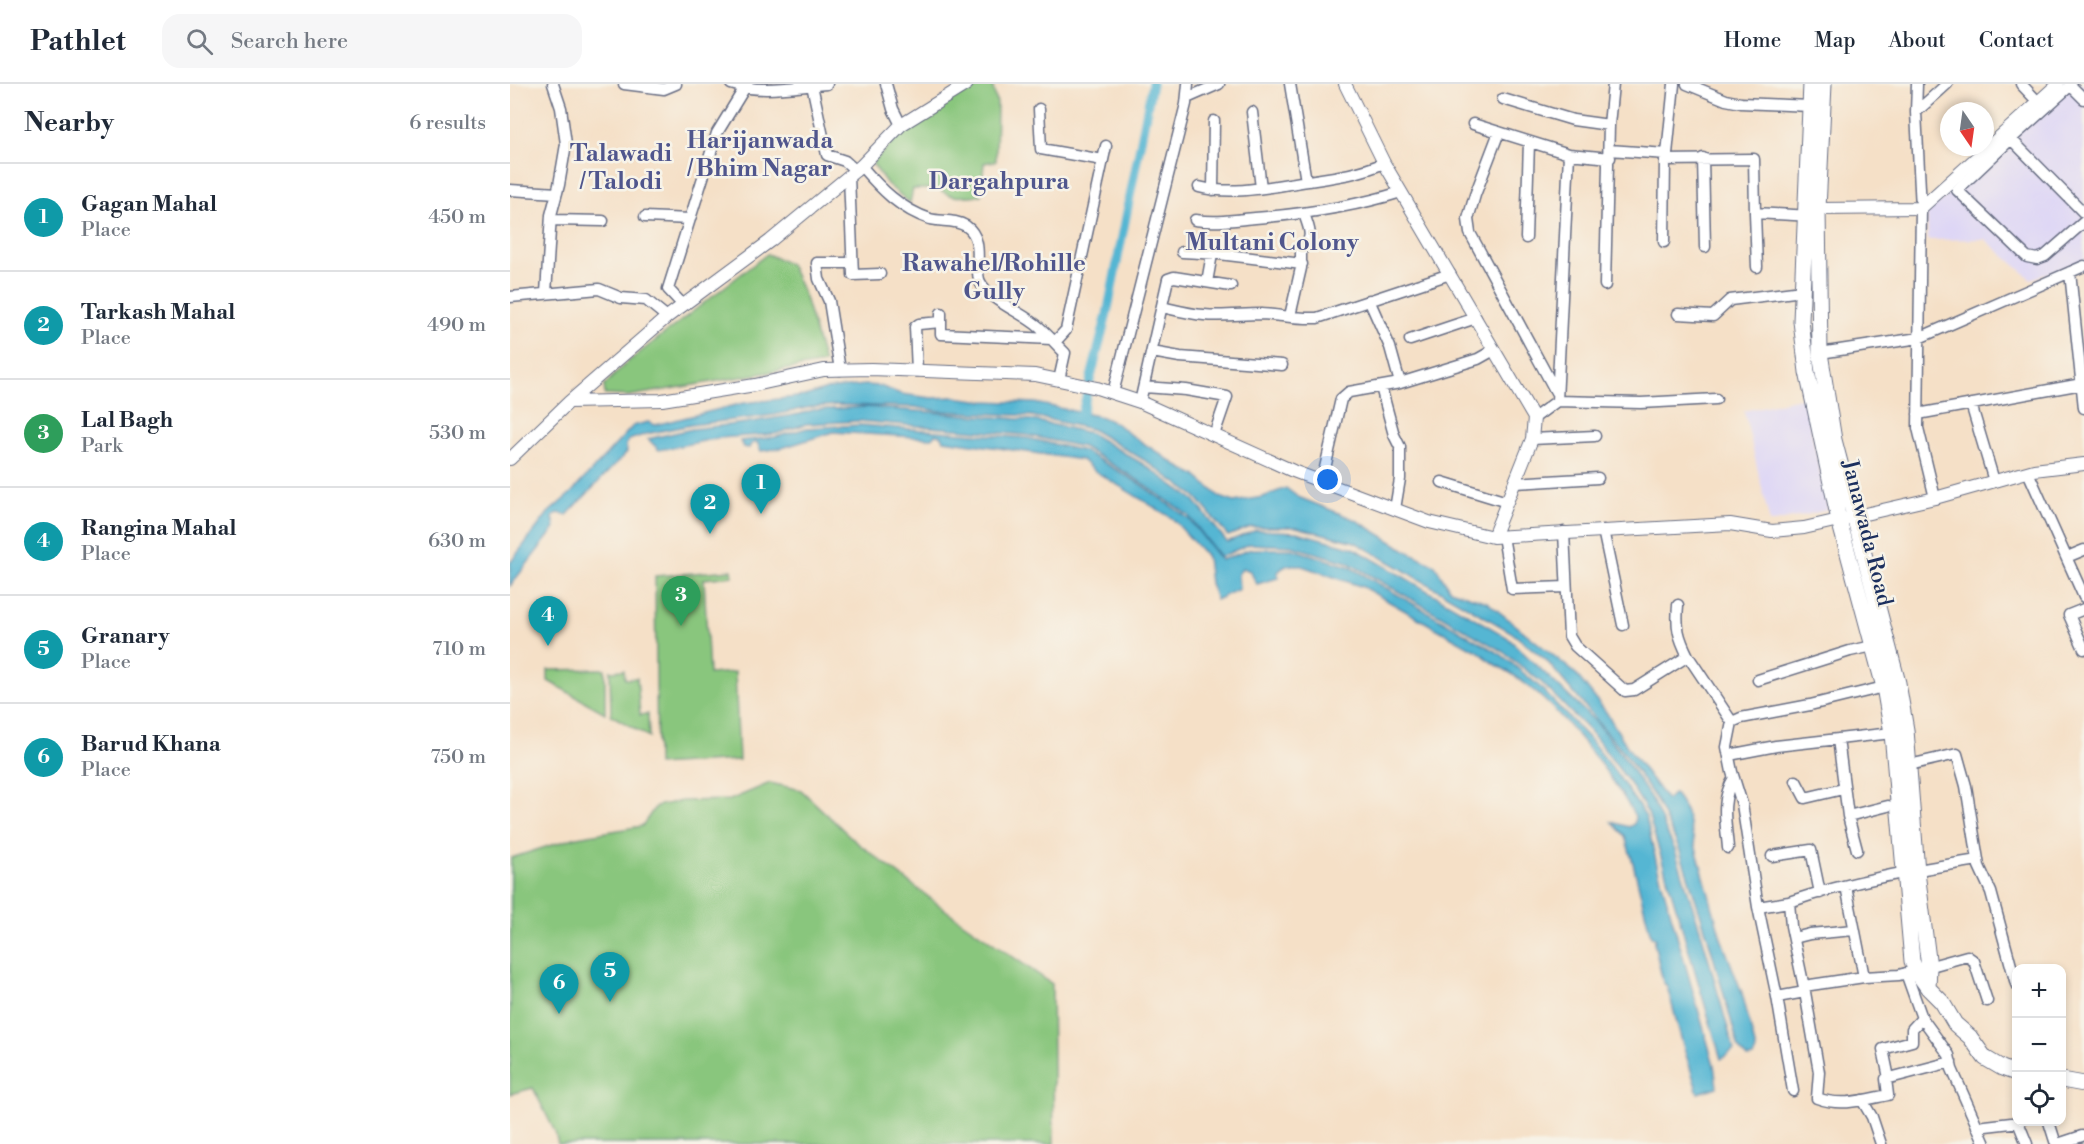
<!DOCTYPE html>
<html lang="en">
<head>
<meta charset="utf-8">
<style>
	:root { --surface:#fff; --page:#f6f6f7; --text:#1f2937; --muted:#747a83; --line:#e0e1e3; --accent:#b5179e }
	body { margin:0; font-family:"Libre Bodoni",serif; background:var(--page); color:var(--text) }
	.controls { position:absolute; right:18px; bottom:18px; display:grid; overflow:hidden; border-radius:12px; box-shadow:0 3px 9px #0003 }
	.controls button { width:54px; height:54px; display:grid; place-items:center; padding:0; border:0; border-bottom:2px solid var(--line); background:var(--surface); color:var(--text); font:30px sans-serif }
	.compass { position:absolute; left:1430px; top:18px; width:54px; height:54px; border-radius:50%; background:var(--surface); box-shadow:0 3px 9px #0003; rotate:167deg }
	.you { position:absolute; left:818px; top:396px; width:21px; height:21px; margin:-15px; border:4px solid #fff; border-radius:50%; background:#1a73e8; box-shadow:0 0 0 9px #1a73e833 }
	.badge { display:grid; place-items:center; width:39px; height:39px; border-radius:50%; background:var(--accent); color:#fff; font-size:20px; font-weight:700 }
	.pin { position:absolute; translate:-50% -50px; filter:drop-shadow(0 2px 3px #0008) }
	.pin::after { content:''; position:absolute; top:32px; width:21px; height:18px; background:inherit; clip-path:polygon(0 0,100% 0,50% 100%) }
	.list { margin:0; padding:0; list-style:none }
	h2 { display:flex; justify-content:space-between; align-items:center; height:78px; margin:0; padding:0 24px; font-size:26px }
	h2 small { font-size:20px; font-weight:400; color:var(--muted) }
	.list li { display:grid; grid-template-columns:39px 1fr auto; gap:18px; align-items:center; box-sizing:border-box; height:108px; padding:0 24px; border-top:2px solid var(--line) }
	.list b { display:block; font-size:22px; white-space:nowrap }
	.list p { margin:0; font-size:20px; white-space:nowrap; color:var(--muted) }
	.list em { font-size:20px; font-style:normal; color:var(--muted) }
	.icon { flex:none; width:33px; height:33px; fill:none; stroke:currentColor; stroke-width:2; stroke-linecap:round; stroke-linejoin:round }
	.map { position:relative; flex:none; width:1574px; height:1060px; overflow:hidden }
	header { display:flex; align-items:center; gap:36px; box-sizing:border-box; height:84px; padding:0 30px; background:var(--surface); border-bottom:2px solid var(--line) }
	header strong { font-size:28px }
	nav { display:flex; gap:33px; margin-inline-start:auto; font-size:21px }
	.search { width:420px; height:54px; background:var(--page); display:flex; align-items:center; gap:15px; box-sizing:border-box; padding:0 21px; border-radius:18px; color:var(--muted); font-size:22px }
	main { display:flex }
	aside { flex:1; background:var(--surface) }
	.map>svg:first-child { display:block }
</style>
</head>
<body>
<header>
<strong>Pathlet</strong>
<div class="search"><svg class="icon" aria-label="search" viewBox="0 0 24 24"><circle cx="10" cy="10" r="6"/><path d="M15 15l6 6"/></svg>Search here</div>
<nav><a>Home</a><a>Map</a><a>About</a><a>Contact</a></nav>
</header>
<main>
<aside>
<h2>Nearby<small>6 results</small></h2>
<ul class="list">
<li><span class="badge" style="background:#0f9aa8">1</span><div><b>Gagan Mahal</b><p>Place</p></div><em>450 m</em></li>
<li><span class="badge" style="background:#0f9aa8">2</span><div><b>Tarkash Mahal</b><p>Place</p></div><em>490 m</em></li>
<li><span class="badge" style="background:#2e9e5b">3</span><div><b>Lal Bagh</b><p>Park</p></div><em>530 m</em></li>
<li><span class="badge" style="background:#0f9aa8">4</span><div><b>Rangina Mahal</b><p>Place</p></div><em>630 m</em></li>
<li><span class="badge" style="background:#0f9aa8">5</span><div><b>Granary</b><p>Place</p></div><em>710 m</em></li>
<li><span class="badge" style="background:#0f9aa8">6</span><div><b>Barud Khana</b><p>Place</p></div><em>750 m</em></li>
</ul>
</aside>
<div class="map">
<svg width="1574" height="1060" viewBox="0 0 1574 1060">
	<rect width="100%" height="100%" fill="#f7f3e8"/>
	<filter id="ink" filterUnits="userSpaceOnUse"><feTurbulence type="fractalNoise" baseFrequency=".0167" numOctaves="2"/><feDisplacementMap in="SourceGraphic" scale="12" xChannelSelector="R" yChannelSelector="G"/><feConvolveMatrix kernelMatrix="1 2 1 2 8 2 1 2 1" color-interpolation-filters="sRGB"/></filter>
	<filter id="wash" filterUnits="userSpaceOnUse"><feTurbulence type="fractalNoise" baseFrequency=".008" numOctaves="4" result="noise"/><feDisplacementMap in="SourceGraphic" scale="24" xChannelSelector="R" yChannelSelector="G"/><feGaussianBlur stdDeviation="1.35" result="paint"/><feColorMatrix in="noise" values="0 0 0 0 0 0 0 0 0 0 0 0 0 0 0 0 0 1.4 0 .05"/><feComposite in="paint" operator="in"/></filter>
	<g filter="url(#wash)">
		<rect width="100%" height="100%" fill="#f5e0c7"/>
		<path fill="#ddd5f6" d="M1557,0H1574V177L1521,195L1475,155L1418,156L1417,130Z
			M1294,313L1318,426L1260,439L1234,327Z"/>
		<path fill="#89c67d" stroke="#527a6e" stroke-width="1.5" d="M464,0H482L487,19L486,77L474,79L471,111C456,112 442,116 429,105H403L400,119L377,100L362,79L387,54L418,28Z
			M257,170L280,180L295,213L314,279L119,312L95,311L94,302L115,280Z
			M222,486L223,492L194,495L199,590L225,588L229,676L147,681L145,492Z
			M95,585V629L38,597V586Z
			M114,586L115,595L127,594L130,631L138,630L139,653L101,631L100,587Z
			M260,699L291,706L345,757L437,827L542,900L544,1060H48L45,1048L23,1004L0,1010L1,774L67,753L132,742L146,722L172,717L220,716Z"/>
		<path fill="#54b6d3" stroke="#387298" stroke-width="1.5" d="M355,301L370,302L391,310L422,314L444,313L474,317L525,319L592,333L607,340L618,349L671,384L685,391L710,413L724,418L753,413L776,404L788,413L846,436L897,467L925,481L940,506L977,518L1065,589L1096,628L1118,664L1157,716L1164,709L1173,721L1178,735L1211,854L1232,909L1246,966L1244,973L1237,974L1229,965L1198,854L1169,764L1145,714L1115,670L1036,576L1001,548L845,458L786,443H741L718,452L686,413L634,376L581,345L522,332L430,327L404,323L329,321L301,323L264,331L181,341L136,350L119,356L116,361L117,368L57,431L48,429L43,433L45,444L0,502V479L38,429L61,409L123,342L138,338L145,341L234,319L295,312L317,305Z
			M356,323L522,336L580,349L633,380L684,416L717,458L746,446L787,448L844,464L997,553L1088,640L1113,672L1142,716L1165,766L1193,855L1224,966L1211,975L1138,729L1121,701L1085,653L1031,598L992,567L837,478L781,462L740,460L710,473L678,431L626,395L573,363L516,351L349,337L296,340L265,350L209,354L149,366L138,355L182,345L235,339L290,330L303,326Z
			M350,341L517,354L574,367L627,398L678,434L711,476L741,465H782L838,482L992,571L1029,602L1082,658L1107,690L1136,733L1148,785L1204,981L1207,1003L1188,1009L1173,961L1157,902L1153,898L1144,858L1146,855L1141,852L1123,779L1115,752L1102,738L1119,743L1124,740L1125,732C1100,688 1051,625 1010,596C1002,589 992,584 983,579C973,573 972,567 961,564L853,503L789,481C779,480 775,481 768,488V494L747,500L740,487L733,484L728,490L729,505L706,516L700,499L697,473L662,434L583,386L572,376L434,356L431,351L425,350L422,354L323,348L272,364L251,367L247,358L241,360L239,364L233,363L230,357L266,353L297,344Z"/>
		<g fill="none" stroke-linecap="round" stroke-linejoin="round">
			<path stroke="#54b6d3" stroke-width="9" d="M571,333L597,230L642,0"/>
		</g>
	</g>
	<g filter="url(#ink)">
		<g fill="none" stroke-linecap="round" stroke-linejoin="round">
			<defs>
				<path id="minor" d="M114,0L154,5L166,0
					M221,0C251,10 286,2 317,0
					M376,0L383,25L391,41
					M780,0L796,97
					M1177,0L1216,16L1231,19L1300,22
					M1407,0L1406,28L1411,124L1408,344L1425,414
					M1511,0L1529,19
					M1559,0L1574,15
					M302,1L317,71L335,77L346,87
					M677,14L709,0
					M993,15L1063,36L1099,41
					M529,25L531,65L593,76
					M742,28L751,104
					M1406,28L1437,0
					M963,40L1059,70L1100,74
					M989,48L965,111L958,135L960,149L1046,308
					M1501,55L1560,2
					M1099,66L1157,70L1155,76L1244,75L1245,129L1302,132
					M1157,70L1164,0
					M1193,74L1195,163
					M351,82C371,105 390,125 420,135C431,138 445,135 456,142C476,156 463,184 470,198C480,217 512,228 529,243C538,251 546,260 555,269L549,296
					M339,92L343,191L370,190
					M689,103C724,112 763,102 798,97C825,93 849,90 874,79
					M0,106L47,109
					M703,106L704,37
					M1245,129L1247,183
					M1574,129L1501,55L1447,106L1517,173L1527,175L1535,172L1574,138
					M135,133L180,135
					M41,136L93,137
					M685,136C706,139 723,136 745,134C794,130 844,123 891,108
					M1016,154L1019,58
					M1154,158L1155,76
					M672,168L709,170L792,180
					M1560,188L1574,324
					M697,198L702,170
					M1095,201L1099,41L1103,0
					M36,209L41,131L49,101L56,60L51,24L43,0
					M0,213L89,205L111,214L136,216L157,233
					M859,216L880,263L890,299
					M173,221L158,205L207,49L237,0
					M652,223C665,226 680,230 694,231C713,233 732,230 751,230C770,231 788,235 807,234L940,190
					M431,229V250L541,255
					M1168,230L1203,232L1220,216L1292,207
					M780,232L791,184V165C806,153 798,144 794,129
					M900,256L966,234
					M545,258L556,246L596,62
					M642,268L670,273L772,281
					M1310,269L1409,254L1574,182
					M330,286L319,217L309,195L307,179H342
					M407,287L405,243L409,240L431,238
					M634,303L676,306L717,313L704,351
					M871,303L884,351L890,363V395L885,425
					M603,309L676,20L678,0
					M1047,317L1131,319L1206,315
					M630,318L658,195L664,193L721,202
					M1461,320L1484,397
					M1408,330L1572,300
					M1024,334L1047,317L1059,70
					M1022,355L1085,352
					M1518,388L1574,513
					M812,397L831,315L839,308L890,299L968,275L984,266
					M932,398L997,418
					M1005,399L1088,394
					M1093,446L1113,541
					M1054,448L1059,552L1065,562L1115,607L1124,606L1178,572L1222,638L1231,634L1300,621L1374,603
					M993,452L1002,505L1056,503
					M1557,473L1574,466
					M1168,521C1166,543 1168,552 1178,572
					M1574,525L1559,531L1574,565
					M1248,596L1340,567L1363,562
					M1222,638L1217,663L1222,688L1232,720L1248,823L1279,818
					M1328,655L1338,732L1347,766
					M1219,671L1266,662L1382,649
					M1399,681L1447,670L1456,702L1469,782L1481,808L1506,900
					M1286,697L1295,714L1333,705
					M1338,732L1378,722
					M1218,764C1216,739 1210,716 1224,694
					M1262,772L1301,766L1310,809
					M1336,802L1354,893
					M1248,823L1267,913L1283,1007
					M1284,854L1300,850L1344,846
					M1396,889L1412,934L1439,971L1442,985L1475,1060
					M1294,902L1354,893L1389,891L1457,872L1464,877L1477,917
					M1295,908L1309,988L1307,1014C1331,1023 1353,1016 1378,1011L1376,995L1441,978
					M1267,913L1295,908L1281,842L1279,818C1340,797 1405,786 1468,776
					M1379,994L1373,965L1402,957V945L1412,934
					M1352,1016L1362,1033L1371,1060
					M1508,1038L1517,1060
					M1539,1038L1545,1057L1548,1060L1572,1052
					M1467,1043L1510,1038"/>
				<path id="tertiary" d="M835,0L874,79L1024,334L1022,355L983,453
					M1308,125L1411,124L1548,0
					M59,318L152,316L245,301L314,286L361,285L525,291L587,304L630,318L783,387L919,438L983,453L1220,440L1262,447L1294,444L1425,414L1524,386L1574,380
					M0,375L59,318L157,233L260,157L351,82L391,41L457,0"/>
				<path id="primary" d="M1301,0L1291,237L1297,288L1329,436L1374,603L1382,649L1402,877L1406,887L1418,904L1432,918L1445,940L1460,953L1475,974L1492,984L1506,989
					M1314,0L1308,125L1310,269L1324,356L1388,599L1396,646L1407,788L1419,883L1418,904
					M1552,996L1574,1000"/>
			</defs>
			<use href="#minor" stroke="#676d83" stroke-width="13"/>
			<use href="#tertiary" stroke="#676d83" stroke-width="14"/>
			<use href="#primary" stroke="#676d83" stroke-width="17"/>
			<use href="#minor" stroke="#fff" stroke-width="10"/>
			<use href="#tertiary" stroke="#fff" stroke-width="12"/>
			<use href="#primary" stroke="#fff" stroke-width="15"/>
		</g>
	</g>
	<g text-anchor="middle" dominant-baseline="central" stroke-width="5" stroke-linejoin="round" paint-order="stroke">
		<g font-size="22" fill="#1b2f5e" stroke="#f7f3e8">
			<text transform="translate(1357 449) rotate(76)">Janawada Road</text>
		</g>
		<g font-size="24" font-weight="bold" fill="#50568d" stroke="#f7f3e8">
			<text x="250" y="57">Harijanwada<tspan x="250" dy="28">/ Bhim Nagar</tspan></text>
			<text x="111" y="70">Talawadi<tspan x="111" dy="28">/ Talodi</tspan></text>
			<text x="489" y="98">Dargahpura</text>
			<text x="762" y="159">Multani Colony</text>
			<text x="484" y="180">Rawahel/Rohille<tspan x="484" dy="28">Gully</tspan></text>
		</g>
	</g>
</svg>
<div class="controls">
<button>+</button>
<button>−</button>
<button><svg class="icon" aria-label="locate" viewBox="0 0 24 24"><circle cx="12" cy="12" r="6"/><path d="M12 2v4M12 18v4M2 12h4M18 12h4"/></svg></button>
</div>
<svg class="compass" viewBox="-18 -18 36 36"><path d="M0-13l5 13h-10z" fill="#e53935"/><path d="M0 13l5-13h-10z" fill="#747a83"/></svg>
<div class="you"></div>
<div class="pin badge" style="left:251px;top:430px;background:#0f9aa8">1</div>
<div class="pin badge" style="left:200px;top:450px;background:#0f9aa8">2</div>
<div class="pin badge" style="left:171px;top:542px;background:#2e9e5b">3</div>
<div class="pin badge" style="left:38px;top:562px;background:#0f9aa8">4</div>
<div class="pin badge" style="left:100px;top:918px;background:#0f9aa8">5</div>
<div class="pin badge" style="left:49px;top:930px;background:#0f9aa8">6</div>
</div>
</main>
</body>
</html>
